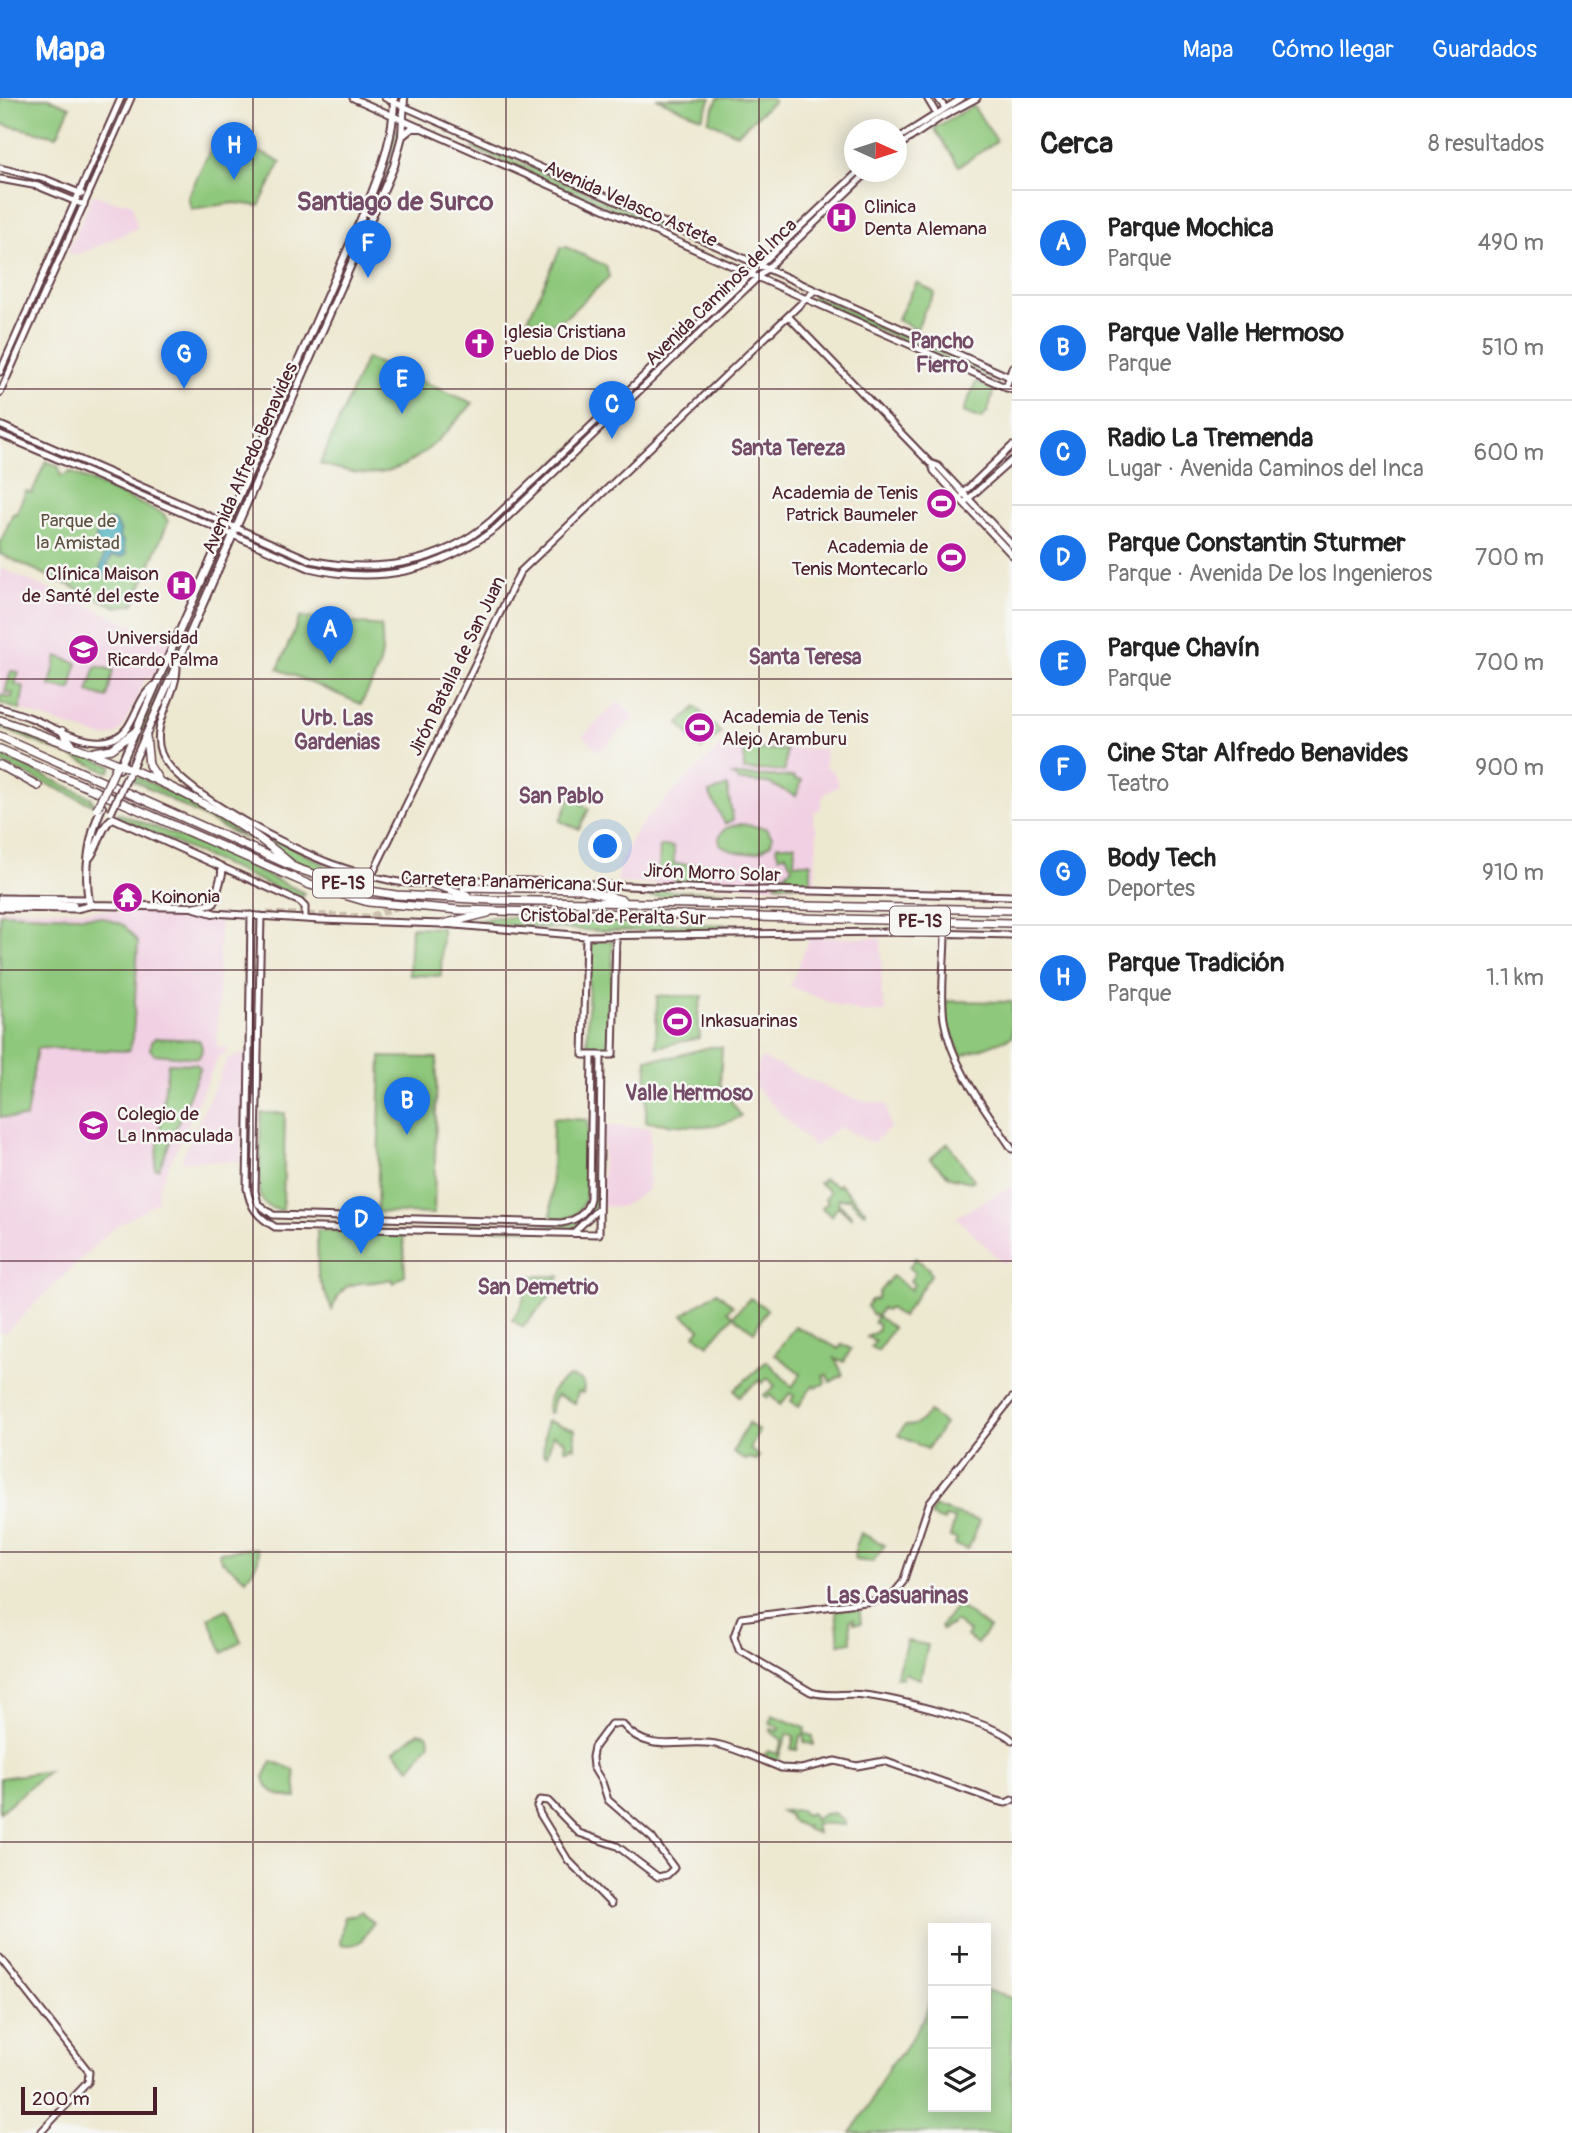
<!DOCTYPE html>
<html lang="es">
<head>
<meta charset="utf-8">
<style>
	:root { --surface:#fff; --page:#f2f2f2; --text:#222; --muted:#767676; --line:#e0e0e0; --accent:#1a73e8 }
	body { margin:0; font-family:Pangolin,sans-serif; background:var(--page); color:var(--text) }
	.controls { position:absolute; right:21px; bottom:21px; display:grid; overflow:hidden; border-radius:0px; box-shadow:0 4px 18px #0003 }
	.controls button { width:63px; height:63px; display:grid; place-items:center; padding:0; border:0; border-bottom:2px solid var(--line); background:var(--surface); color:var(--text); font:35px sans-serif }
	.compass { position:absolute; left:844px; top:21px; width:63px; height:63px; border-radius:50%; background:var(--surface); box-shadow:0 4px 18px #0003; rotate:93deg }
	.scale { position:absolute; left:21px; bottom:18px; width:136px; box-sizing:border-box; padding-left:7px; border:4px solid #4a1f2b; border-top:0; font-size:19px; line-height:24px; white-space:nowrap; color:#4a1f2b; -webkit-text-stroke:5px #f6f6f2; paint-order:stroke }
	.you { position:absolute; left:606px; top:749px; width:24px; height:24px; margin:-18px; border:5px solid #fff; border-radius:50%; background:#1a73e8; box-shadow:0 0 0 10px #1a73e833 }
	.badge { display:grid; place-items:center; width:46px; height:46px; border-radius:50%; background:var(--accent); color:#fff; font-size:23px; font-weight:700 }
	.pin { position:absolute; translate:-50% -58px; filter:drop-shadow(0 2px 4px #0008) }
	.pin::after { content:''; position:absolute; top:37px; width:24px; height:21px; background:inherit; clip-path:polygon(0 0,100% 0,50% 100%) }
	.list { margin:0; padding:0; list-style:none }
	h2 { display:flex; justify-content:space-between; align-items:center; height:91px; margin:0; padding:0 28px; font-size:30px }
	h2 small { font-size:23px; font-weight:400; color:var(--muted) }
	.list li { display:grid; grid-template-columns:46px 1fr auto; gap:21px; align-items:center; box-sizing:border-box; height:105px; padding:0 28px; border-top:2px solid var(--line) }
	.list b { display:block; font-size:26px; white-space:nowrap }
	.list p { margin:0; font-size:23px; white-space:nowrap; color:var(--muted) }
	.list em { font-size:23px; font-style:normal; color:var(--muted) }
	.icon { flex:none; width:38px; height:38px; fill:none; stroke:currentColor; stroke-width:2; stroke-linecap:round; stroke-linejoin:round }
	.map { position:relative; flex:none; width:1012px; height:2035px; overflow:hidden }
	header { display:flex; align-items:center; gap:42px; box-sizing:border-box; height:98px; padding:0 35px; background:var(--accent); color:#fff }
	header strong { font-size:33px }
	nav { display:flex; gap:38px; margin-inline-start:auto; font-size:24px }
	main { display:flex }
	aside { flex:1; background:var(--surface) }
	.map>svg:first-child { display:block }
</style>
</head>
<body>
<header>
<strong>Mapa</strong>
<nav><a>Mapa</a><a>Cómo llegar</a><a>Guardados</a></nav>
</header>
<main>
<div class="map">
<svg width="1012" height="2035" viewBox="0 0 1012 2035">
	<rect width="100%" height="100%" fill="#f6f6f2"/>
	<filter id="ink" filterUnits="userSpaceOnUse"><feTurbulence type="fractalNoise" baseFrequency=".0143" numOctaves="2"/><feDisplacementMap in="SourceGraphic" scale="14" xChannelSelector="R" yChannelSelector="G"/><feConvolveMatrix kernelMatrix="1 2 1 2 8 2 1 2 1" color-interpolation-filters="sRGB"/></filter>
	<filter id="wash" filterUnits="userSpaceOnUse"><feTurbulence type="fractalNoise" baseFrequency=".00686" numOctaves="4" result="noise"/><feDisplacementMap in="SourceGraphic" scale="28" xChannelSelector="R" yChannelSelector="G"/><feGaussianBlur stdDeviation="1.57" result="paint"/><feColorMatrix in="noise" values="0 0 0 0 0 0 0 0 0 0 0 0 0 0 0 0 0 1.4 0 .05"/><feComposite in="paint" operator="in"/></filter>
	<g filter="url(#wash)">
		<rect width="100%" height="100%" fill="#ede8d0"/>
		<path fill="#f1d0e3" d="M93,96L111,103L132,105L137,130L80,156L67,155Z
			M0,470L172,544L154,580H146L123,629L116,636L107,639L95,637L0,605Z
			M619,603L635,619L599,654L583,638Z
			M725,643L742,649L825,651V669L833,673L839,687L823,697L820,712L814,713L813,726L817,730L815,789L617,785L621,763L632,740L645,722Z
			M0,811L198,814L204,821L220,822L217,949L230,950L217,961L158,1092V1103L112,1131L6,1234H0Z
			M810,839L881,840L882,898L886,914H861L836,907L790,888Z
			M246,954L241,1064L181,1062L227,962Z
			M761,960L854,1001L886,1006L890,1030L873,1045L839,1029L814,1049L756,990L755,978Z
			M604,1028L651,1030L648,1092L621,1109L602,1108Z
			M1012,1088V1162L1003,1165L956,1119Z"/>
		<path fill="#8ec87c" stroke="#6c7454" stroke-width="2" d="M0,0H48L70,9L57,38L0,26Z
			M656,0H711L702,20Z
			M718,0H771L774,3L737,36L708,23Z
			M973,8L997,43L959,68L934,30Z
			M395,31L399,33L390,71L340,186H337L387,68Z
			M218,35L281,64L259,108L235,105L191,111L188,99Z
			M475,45L658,125L657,130L473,51Z
			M561,149H566L606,168L609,179L565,220L546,228L528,221Z
			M917,184L935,195L925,211L917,231L897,222Z
			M815,198L1001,278L998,284L812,203V199Z
			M366,260L473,305C448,332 418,370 379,375C359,378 339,371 320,366Z
			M976,284L994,291L988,313L981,321L963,314Z
			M586,337L588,341L493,429L459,453L415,470L414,466L457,452L478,436Z
			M46,363L59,369L60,377H65L70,374L164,416L168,424L134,506L117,509L0,456V446L13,415L16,416L26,393L32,395Z
			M223,445L226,446L130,664L126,662Z
			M300,519L381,528C386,565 377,574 361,606L278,571Z
			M57,558L77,565L71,592L50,588Z
			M96,568L113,572L107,600L88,594Z
			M11,573L19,574L15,586L24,589L20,612L0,605V597L12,599L13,595L5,594Z
			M696,609L721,635L701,652L679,625Z
			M0,625L112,668L109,674L0,629Z
			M744,651L786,652L785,673L744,672Z
			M0,657L92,700L91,702L95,705L93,707L0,664Z
			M732,677L795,679V682H802L796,698L768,685L740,683Z
			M136,678L213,716L247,742L133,682Z
			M727,688L733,722L725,726L709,695Z
			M571,699L589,711L579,731L560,723Z
			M118,715L211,751L304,795L301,801L117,719Z
			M741,726L765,730L772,738L771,745C758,759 737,757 721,747L719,741C721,730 731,728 741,726Z
			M255,729L327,768L350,777C313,779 280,754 250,734Z
			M778,747H795L794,765H811V787L776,786L772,778L781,774L783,777L787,775V773L792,770L786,756L779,759L776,750Z
			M660,748L674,749V766H703V784L674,783V773H659Z
			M621,792L728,794L727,799L718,800L625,798Z
			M0,815L101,819L124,827L138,844L133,940L129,953L37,950L26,1020L0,1019Z
			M494,819L730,827V832L601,833L468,825Z
			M411,829L442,830L441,878L409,877Z
			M590,842L613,843L610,951L587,950Z
			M657,898H702L698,914L700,940L656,949Z
			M946,903L1012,904V939L961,958L947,924Z
			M155,940L199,942C203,948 203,954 198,960L154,956L150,951L151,944Z
			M710,949H722L720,986L741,1018C715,1035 675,1026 646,1024L647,961L672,959Z
			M381,959L437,960L434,1116L377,1114Z
			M168,965L196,966L200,971L159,1071H155Z
			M261,1015H285L283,1112C270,1112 262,1106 259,1094Z
			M553,1020L588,1022L586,1101L576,1117L564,1121L551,1119Z
			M595,1026H598L597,1104L593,1112L572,1132L468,1130V1125C490,1126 564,1132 579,1122C587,1117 591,1107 593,1098Z
			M948,1045L974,1082L971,1084L950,1079L930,1061Z
			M824,1081L838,1088L839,1086L866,1113L864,1115L848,1100L845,1102L839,1100L838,1105L852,1118L851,1120L838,1108L831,1118L822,1110L828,1104L825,1101L830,1094L819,1085Z
			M317,1132L403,1134L405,1177L393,1185L391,1181C358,1190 345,1175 332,1212L318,1178Z
			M915,1160L928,1170L931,1177L902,1219L889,1210L886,1213L882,1210L877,1218L893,1230L878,1253L871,1249L875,1243L867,1239L878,1233V1226L874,1225L876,1218L872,1216L867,1208L871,1202L877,1201L879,1194L892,1178L911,1192L914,1186L910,1183L915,1175L909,1170Z
			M522,1178H560L549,1200L523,1229L512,1222C523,1207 528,1197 522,1178Z
			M717,1194L733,1208L727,1213L733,1218L750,1200L767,1211L754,1234L733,1218L708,1247L695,1237L700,1231L683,1217Z
			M795,1228L839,1251L842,1246L851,1251L844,1264L835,1260L843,1277L830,1284L827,1277L823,1278L826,1285L817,1289L813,1287L798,1309L791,1303L794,1298L790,1295L780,1307L770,1297L767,1300L764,1297L775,1288L768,1280L762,1285L760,1282L739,1298L734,1292L767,1263L792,1289L801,1276L775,1256Z
			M570,1279L581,1282L584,1286L583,1295L578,1294L575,1305L557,1297L553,1302L551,1315H548C545,1299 555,1285 570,1279Z
			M929,1314L945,1326L927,1351L898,1337L905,1327C916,1329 921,1324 929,1314Z
			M548,1323L575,1332V1350L571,1348L569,1351H564L565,1343L553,1337L547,1357L543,1356L546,1325Z
			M748,1325L759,1333L750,1351L759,1358L757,1362L749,1360L746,1362L733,1354Z
			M934,1409L980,1423L968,1451L955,1447L957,1441L950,1439L955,1421L945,1419L944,1423L931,1418Z
			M861,1435L885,1447L872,1464L855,1462L854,1455Z
			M256,1450C263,1462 253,1471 246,1481L221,1462L219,1457L220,1454Z
			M957,1507L989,1530L977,1546L967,1538L970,1534L955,1523L950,1528L948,1527L943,1532L942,1531L941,1528Z
			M859,1509L861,1525H854V1521L850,1522L851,1544L839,1546L836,1511Z
			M227,1511L241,1543L223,1555L209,1520Z
			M907,1543L928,1547L920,1581L904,1575L902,1580L896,1579Z
			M772,1617L805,1630L804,1635L813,1638L814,1647L804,1644V1637L800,1638L797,1652L791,1651L794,1639L787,1636L777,1664L764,1658L768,1653L778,1656L782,1642L770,1633L771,1631L779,1633L780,1629L770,1625Z
			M419,1634L427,1636L430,1645L410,1670L394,1653Z
			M272,1663L294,1672L297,1700C281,1699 267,1696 264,1679Z
			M48,1673L0,1714V1680Z
			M801,1712L804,1717L811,1715L814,1722L824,1716L834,1715L844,1723L845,1727L815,1725L817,1735L806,1731L807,1728L804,1729L790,1722L789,1717L781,1713Z
			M361,1813L373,1825C362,1842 361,1850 340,1846L344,1819L355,1817Z
			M986,1892L1012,1900V2035H850L866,2012L890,1967L902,1955L924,1920L933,1894V2009H986Z"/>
		<path fill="#3dabbc" stroke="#446574" stroke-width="2" d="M109,422L114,423L120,432V440L123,443L126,457L122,459L112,458L107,467L113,473L103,479L99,474L105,455C94,444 94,440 101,425Z"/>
	</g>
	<g filter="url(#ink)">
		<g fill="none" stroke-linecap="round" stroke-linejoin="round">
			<path stroke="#ccc0af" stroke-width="7" stroke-dasharray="7 3.5" stroke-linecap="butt" d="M267,816L370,819L438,793L450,791"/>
			<defs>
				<path id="secondary" d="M353,0L1012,292
					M385,0L1012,280
					M927,0L936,15
					M938,0L945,10
					M897,41L962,0
					M897,49L940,20L977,0
					M0,70L45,81L82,96
					M0,81L38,88L84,107
					M788,218L930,365L938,368L1012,447
					M0,274L121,0
					M1006,290L1012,270
					M0,295L131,0
					M0,327L310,462C375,476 440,467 491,423L858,74
					M0,336L309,470C379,487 439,473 496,430L868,74
					M932,367L934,373L1012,457
					M963,397V395L1012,348
					M966,403L1012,362
					M177,569C177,598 150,626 161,655C176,693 293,752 332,766C352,773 373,779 393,783C419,788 446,783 472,782C499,782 525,783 552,784C576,784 601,787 626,788C754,793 883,794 1012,798
					M0,610C11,613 21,616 31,620C57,631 105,660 127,630C138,614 140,596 157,585
					M222,769L300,804L305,809V821
					M372,777L520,474L814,193
					M0,800L88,801
					M0,810L76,811L93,807
					M213,815L320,822L443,826L586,838L887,834L1012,837
					M251,817L247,1090C250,1110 258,1119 275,1129L599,1136L601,957
					M261,818L255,1093L258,1106L273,1117L561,1125C576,1123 587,1115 590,1100L592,957
					M945,835C945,863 940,894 944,922C952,970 986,1011 1012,1051
					M586,838L583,957H613L616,838
					M573,1135L598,1111
					M1012,1300L929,1406L903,1484L889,1501L741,1520L734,1538L739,1552L811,1594C829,1600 846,1594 864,1597C891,1600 996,1625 1012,1642
					M611,1806L568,1762L540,1716L537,1708L540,1702L548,1703L579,1735L617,1748L658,1779L667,1777L674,1770L652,1740L608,1702L602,1684L593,1669L592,1659L594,1649L611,1626H622C651,1660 685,1638 720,1647C740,1652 761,1662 781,1670L801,1671L835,1663L857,1668L884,1663L997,1703L1006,1705L1012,1702
					M0,1860L89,1974L88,1984L40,2035"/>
				<path id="primary" d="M402,38L412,30H420
					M119,671L368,105C382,70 394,38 394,0
					M130,673L394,68L402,38L404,0
					M102,709C89,737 84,773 89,804L93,807L192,809L213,815
					M113,720L222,769V776L214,805L192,809
					M90,759C99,748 101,727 113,720"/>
				<path id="highway" d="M0,622C97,656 212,696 290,765
					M62,633L72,647
					M0,638L296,770L328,781L370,793L396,797L492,802L1012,812
					M146,638L149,667L158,681
					M0,651L310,787L368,804L459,812L1012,825
					M94,654L112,651L136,633
					M0,667L38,688
					M339,781H362L372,777
					M429,785L467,797
					M464,789L581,791L622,802
					M0,805L73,807
					M443,826L488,815"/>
			</defs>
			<use href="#secondary" stroke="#623d44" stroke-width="9"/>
			<use href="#primary" stroke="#623d44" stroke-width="10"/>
			<use href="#highway" stroke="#623d44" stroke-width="10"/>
			<use href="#secondary" stroke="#fff" stroke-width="5"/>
			<use href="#primary" stroke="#fff" stroke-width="6"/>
			<use href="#highway" stroke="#fff" stroke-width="7"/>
			<defs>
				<path id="primary-bridge" d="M111,714L128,677"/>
				<path id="highway-bridge" d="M97,711L116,669"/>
			</defs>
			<use href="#primary-bridge" stroke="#623d44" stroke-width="10" stroke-linecap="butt"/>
			<use href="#highway-bridge" stroke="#623d44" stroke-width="10" stroke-linecap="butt"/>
			<use href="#primary-bridge" stroke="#fff" stroke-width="6"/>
			<use href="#highway-bridge" stroke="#fff" stroke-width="7"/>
		</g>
	</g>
	<path fill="none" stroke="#4a1f2b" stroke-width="2" stroke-opacity="0.55" d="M253,0V2035M506,0V2035M759,0V2035M0,291H1012M0,581H1012M0,872H1012M0,1163H1012M0,1454H1012M0,1744H1012"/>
	<defs>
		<symbol id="hospital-disc" viewBox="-11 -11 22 22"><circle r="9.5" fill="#b5179e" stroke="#f6f6f2"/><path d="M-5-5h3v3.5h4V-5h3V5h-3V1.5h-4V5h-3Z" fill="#fff"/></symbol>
		<symbol id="church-disc" viewBox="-11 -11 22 22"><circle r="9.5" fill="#b5179e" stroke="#f6f6f2"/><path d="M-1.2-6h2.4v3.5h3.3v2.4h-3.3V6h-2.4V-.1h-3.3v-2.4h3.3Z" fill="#fff"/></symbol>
		<symbol id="stadium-disc" viewBox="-11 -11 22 22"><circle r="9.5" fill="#b5179e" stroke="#f6f6f2"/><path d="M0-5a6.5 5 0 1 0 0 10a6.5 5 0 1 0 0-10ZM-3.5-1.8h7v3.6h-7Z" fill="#fff"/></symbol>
		<symbol id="university-disc" viewBox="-11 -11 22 22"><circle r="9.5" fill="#b5179e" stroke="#f6f6f2"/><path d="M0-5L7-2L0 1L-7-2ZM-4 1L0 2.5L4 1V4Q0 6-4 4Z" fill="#fff"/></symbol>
		<symbol id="temple-disc" viewBox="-11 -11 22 22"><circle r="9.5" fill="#b5179e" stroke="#f6f6f2"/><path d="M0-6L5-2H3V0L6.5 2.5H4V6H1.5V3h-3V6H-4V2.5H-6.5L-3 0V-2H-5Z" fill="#fff"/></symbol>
		<symbol id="school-disc" viewBox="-11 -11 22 22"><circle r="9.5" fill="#b5179e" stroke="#f6f6f2"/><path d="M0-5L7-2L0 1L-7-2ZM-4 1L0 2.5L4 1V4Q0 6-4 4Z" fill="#fff"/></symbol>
	</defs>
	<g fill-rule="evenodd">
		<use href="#hospital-disc" x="824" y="102" width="35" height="35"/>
		<use href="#church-disc" x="462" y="228" width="35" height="35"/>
		<use href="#stadium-disc" x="924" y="388" width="35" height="35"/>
		<use href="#stadium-disc" x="934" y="442" width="35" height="35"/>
		<use href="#hospital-disc" x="164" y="470" width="35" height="35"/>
		<use href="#university-disc" x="66" y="534" width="35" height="35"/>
		<use href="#stadium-disc" x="682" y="612" width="35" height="35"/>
		<use href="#temple-disc" x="110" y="782" width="35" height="35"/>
		<use href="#stadium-disc" x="660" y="906" width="35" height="35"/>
		<use href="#school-disc" x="76" y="1010" width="35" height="35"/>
	</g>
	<g text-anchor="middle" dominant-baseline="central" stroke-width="5" stroke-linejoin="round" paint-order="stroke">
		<g fill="#f6f6f2" stroke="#7e6067" stroke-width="2">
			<rect x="313" y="770.5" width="60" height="29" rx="5"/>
			<rect x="890" y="808.5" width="60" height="29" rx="5"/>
		</g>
		<g font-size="18" font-weight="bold" fill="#4a1f2b">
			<text x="343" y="785">PE-1S</text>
			<text x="920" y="823">PE-1S</text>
		</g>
		<g font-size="19" fill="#4a1f2b" stroke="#f6f6f2">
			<text transform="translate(631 106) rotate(24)">Avenida Velasco Astete</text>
			<text transform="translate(721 194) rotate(-44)">Avenida Caminos del Inca</text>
			<text transform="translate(250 360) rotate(-66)">Avenida Alfredo Benavides</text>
			<text transform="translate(457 568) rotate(-64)">Jirón Batalla de San Juan</text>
			<text transform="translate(712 775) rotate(2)">Jirón Morro Solar</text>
			<text transform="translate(512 784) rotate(2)">Carretera Panamericana Sur</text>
			<text transform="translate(613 819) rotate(1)">Cristobal de Peralta Sur</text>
		</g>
		<g font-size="19" fill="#4a1f2b" stroke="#f6f6f2" text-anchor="start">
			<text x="864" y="109">Clinica<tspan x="864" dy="22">Denta Alemana</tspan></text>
			<text x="503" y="234">Iglesia Cristiana<tspan x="503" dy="22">Pueblo de Dios</tspan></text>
			<text x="918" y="395" text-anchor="end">Academia de Tenis<tspan x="918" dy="22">Patrick Baumeler</tspan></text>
			<text x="928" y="449" text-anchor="end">Academia de<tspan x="928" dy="22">Tenis Montecarlo</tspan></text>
			<text x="159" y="476" text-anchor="end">Clínica Maison<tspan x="159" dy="22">de Santé del este</tspan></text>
			<text x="107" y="540">Universidad<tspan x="107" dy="22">Ricardo Palma</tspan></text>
			<text x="722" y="619">Academia de Tenis<tspan x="722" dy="22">Alejo Aramburu</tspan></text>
			<text x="151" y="799">Koinonia</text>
			<text x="700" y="923">Inkasuarinas</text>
			<text x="117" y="1016">Colegio de<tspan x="117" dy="22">La Inmaculada</tspan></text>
		</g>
		<g font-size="19" fill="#5e5243" stroke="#f6f6f2">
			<text x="78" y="423">Parque de<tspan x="78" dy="22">la Amistad</tspan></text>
		</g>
		<g font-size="21" font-weight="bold" fill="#734b66" stroke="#f6f6f2">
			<text x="942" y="243">Pancho<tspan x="942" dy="24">Fierro</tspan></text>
			<text x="788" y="350">Santa Tereza</text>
			<text x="805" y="559">Santa Teresa</text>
			<text x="337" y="620">Urb. Las<tspan x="337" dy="24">Gardenias</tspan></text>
			<text x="561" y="698">San Pablo</text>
			<text x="689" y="995">Valle Hermoso</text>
			<text x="538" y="1189">San Demetrio</text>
		</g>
		<g font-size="23" font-weight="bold" fill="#734b66" stroke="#f6f6f2">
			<text x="897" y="1497">Las Casuarinas</text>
		</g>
		<g font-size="26" font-weight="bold" fill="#734b66" stroke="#f6f6f2">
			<text x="395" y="104">Santiago de Surco</text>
		</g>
	</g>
</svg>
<div class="controls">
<button>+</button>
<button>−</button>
<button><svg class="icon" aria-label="layers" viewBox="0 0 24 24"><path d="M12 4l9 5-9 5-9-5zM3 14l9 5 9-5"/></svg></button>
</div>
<svg class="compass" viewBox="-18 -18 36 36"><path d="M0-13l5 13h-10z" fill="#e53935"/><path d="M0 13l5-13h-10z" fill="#767676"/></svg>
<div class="scale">200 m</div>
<div class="you"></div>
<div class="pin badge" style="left:330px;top:566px">A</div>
<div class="pin badge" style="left:407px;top:1037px">B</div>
<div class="pin badge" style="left:612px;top:341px">C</div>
<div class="pin badge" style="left:361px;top:1156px">D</div>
<div class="pin badge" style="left:402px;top:316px">E</div>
<div class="pin badge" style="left:368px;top:180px">F</div>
<div class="pin badge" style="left:184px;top:291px">G</div>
<div class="pin badge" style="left:234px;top:82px">H</div>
</div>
<aside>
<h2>Cerca<small>8 resultados</small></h2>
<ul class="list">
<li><span class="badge">A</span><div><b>Parque Mochica</b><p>Parque</p></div><em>490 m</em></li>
<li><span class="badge">B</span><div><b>Parque Valle Hermoso</b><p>Parque</p></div><em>510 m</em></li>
<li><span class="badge">C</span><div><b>Radio La Tremenda</b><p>Lugar · Avenida Caminos del Inca</p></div><em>600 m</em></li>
<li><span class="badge">D</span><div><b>Parque Constantin Sturmer</b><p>Parque · Avenida De los Ingenieros</p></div><em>700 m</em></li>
<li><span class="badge">E</span><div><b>Parque Chavín</b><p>Parque</p></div><em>700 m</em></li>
<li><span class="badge">F</span><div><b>Cine Star Alfredo Benavides</b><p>Teatro</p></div><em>900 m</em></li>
<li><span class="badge">G</span><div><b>Body Tech</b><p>Deportes</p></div><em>910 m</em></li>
<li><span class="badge">H</span><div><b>Parque Tradición</b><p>Parque</p></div><em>1.1 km</em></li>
</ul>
</aside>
</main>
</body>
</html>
